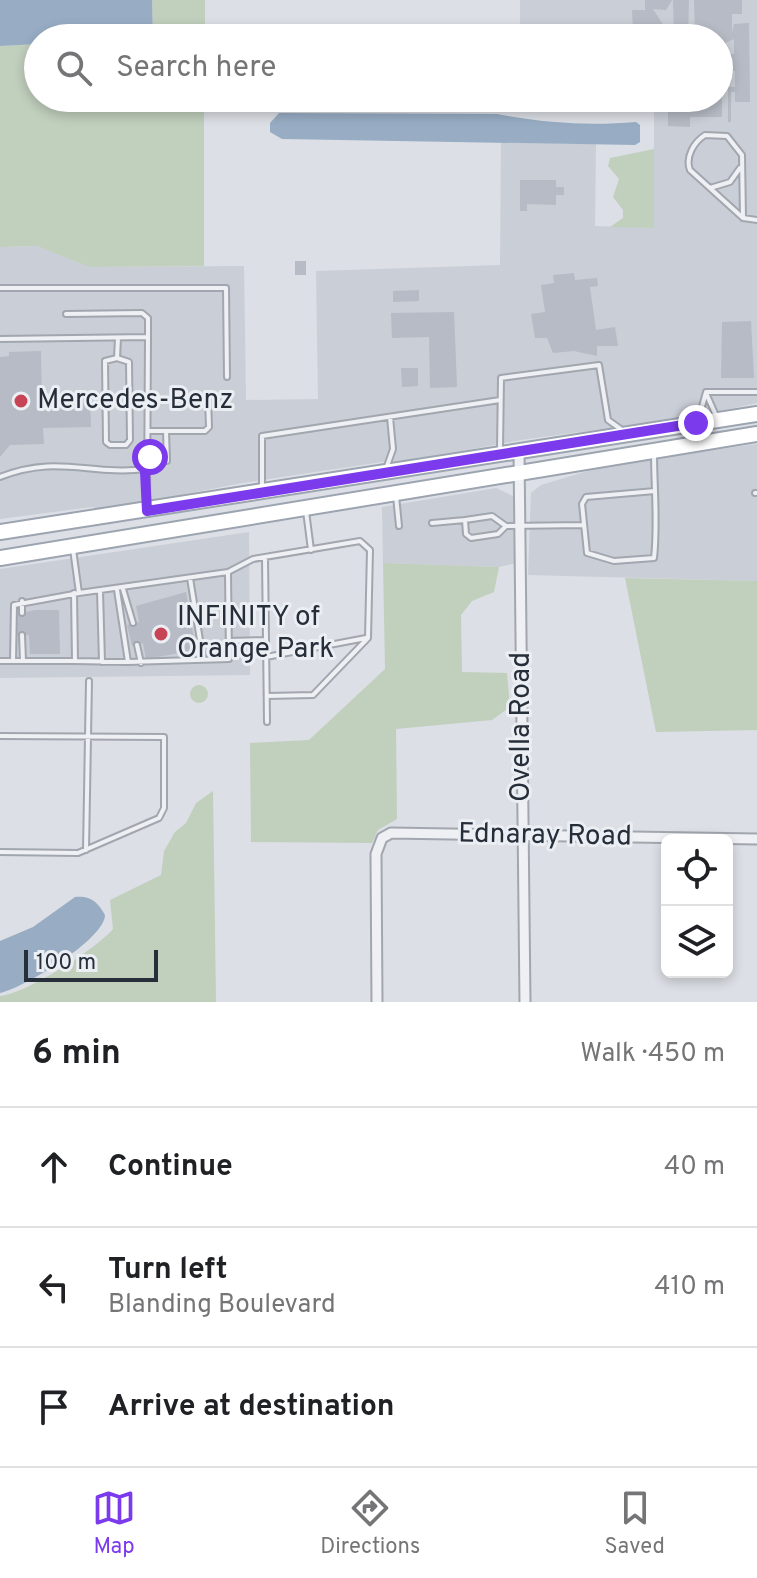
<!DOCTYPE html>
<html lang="en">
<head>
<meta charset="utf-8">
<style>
	:root { --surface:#fff; --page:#f6f6f6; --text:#202124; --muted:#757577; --line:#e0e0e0; --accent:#7c3aed }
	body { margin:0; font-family:Overpass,sans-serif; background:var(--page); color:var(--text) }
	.controls { position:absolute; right:24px; bottom:24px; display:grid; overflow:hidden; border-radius:12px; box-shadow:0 4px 12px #0003 }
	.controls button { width:72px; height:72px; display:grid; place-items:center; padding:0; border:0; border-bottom:2px solid var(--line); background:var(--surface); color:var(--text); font:40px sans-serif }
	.scale { position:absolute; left:24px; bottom:20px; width:134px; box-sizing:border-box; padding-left:8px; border:4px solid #262e3a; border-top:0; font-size:22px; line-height:28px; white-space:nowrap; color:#262e3a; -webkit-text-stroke:6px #ebeef3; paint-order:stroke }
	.stop { position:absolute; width:24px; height:24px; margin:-18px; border:6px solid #7c3aed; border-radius:50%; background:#fff }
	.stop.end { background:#7c3aed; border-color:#fff; box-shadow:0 2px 8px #0008 }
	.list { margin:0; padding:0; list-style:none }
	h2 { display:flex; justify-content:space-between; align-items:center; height:104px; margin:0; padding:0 32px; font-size:34px }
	h2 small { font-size:26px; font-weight:400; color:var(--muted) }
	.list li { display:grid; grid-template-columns:52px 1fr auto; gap:24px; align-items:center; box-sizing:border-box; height:120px; padding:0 32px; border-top:2px solid var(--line) }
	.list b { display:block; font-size:30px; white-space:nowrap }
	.list p { margin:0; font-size:26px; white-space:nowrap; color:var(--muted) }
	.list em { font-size:26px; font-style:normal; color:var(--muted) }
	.icon { flex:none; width:44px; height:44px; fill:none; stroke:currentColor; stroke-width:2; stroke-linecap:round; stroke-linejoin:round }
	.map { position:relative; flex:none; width:757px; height:1002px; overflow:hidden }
	.search { position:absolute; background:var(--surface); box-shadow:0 4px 12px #0003; left:24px; right:24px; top:24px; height:88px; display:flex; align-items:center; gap:20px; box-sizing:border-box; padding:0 28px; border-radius:44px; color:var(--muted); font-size:30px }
	.sheet { height:464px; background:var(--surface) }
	nav { display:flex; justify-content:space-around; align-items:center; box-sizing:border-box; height:112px; border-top:2px solid var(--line); background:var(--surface); font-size:22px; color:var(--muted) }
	nav a { display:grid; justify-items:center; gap:4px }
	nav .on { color:var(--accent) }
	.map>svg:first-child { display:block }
</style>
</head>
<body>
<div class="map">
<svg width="757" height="1002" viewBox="0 0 757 1002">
	<rect width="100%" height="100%" fill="#dcdfe5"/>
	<path fill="#caced6" d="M520,0H757V403L691,417L521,440L400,463L382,462L242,483L104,510L92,507L0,519V247L37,246L91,267L244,266L246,400L318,399L316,271L500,265L501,142L596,144L595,226L654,228V108L519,107V98H719V38H520Z
		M757,444V581L528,575L531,493L541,485L611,464Z
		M496,488L513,496L517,511L516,563L499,567L383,563L382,507Z
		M249,532L250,675L0,678V569Z"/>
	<path fill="#c1cfbd" d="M152,0H205V38H153Z
		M38,44V98H204V266L90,267L37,246L0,247V46Z
		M654,149V228L610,227L623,218V210L613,197L619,179L608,166L610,158Z
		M383,563L499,567L494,592L472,601L461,615L462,672L507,673L510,707L492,720L396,729L397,819L378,830L372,843L251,842L250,743L309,740L385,669Z
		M625,578L757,581V730L656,732Z
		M190 694a9 9 0 1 1 18 0a9 9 0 1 1-18 0Z
		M213,791L216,1002H0V996C26,994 96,949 113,929L110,900L161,875L164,851L175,832L186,823L196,803Z"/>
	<path fill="#98adc4" d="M0,0H152L153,38H38V44L0,46Z
		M279,113L497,114C544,123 588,126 636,122L640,125V142L635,145L282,139L270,132V123Z
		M75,897C90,895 98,902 105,915C105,939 24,988 0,993V941L33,927Z"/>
	<path fill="#b6bbc5" d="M645,0H672L666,10L653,9L666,29V38L660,28H656L657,38L639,36V31H633L632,10H645Z
		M673,0H689L688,38H674Z
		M694,0H742V14H732V33L734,24L749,23L750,102H735V92H731V122H728V90H722V117H690V127L668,126V98H719V78L728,87H735V71H724V65H719L723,54H734V39L719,46V38H695Z
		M556,98H634V104H556Z
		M520,180H556V187H564V195H556V205L527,204V211H520Z
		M295,261H306V275H295Z
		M574,273L575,280L597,278L598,286L590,287L596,330L615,327L618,346H597V356L574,351L553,353L547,338H535L531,314L545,312L541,285L554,283L553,275Z
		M419,290V301L393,302V291Z
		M454,312L457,387L430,388L429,337L392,338L391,313Z
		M751,321L754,378H721L722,322Z
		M41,351L42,405L59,404V398L90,397L91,427L43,428L44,444L10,445L0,457V357L9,356V352Z
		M401,368H418V386L402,387Z
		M186,592L196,650L146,659L143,643L132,646L127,625L139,622L136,606Z
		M35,610H59L60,654H30L29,635L16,636V614Z"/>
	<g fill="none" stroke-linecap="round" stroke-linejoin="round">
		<defs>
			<path id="service" d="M710,188L730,182L740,168
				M743,218L742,155L727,136L705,135C694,142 685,157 690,170L743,218L757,220
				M0,288H226L227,377
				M66,314L142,313L148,318V337
				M0,339L148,337L147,506
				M117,358L105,361L106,442L110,445H126L130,440L129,362L117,358L118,338
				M706,392H757
				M706,393L717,418
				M698,421L706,392
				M149,431H205L209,427L208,398
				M166,431L167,461
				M500,449L501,378L599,365L608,420L622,430
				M654,453C654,487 658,523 654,558L614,561L587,553L582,504L586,497L655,491
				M386,469L393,449L390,417
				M0,477C58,454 90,476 146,469
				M262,489V436L500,400
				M755,493H757
				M396,496L399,526
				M306,511L311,550
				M432,523L465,520
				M506,526L498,534L471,538L466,534L465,520L492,516L506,526L583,525
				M73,549L79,593L228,572L229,659L128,662L117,590
				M265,558L267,722
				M228,572L253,559L360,541L370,550L368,638L313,695L267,696
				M190,578L203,659
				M123,589L133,623
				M100,591L102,662
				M74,593L75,661H13L14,605L79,593
				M22,613V601
				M22,635L23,661
				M229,641L266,640
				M137,645L141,663
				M266,657L366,638
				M0,661H13
				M75,661L128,662
				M0,736L164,737V808L159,818L78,853L0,852
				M86,850L89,681"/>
			<path id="minor" d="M519,452L525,1002
				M377,1002L376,854L382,838L391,833L757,839"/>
			<path id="primary" d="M0,532L757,414
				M0,558L757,434"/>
		</defs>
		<use href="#service" stroke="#a2a6ae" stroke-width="8"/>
		<use href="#minor" stroke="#a2a6ae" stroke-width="13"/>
		<use href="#primary" stroke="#9ca4b0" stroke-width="18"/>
		<use href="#service" stroke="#eef0f4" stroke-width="4"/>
		<use href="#minor" stroke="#eef0f4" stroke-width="9"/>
		<use href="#primary" stroke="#fff" stroke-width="14"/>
	</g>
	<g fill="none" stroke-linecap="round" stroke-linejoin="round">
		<path stroke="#7c3aed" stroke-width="10" d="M150,457L145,472L147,511L696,423"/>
	</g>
	<g fill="#c74457" stroke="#ebeef3" stroke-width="3">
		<circle cx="21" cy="401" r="8"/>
		<circle cx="161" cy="634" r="8"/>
	</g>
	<g text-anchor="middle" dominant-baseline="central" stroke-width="6" stroke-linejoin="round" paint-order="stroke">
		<g font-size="28" fill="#262e3a" stroke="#ebeef3" text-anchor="start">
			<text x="37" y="401">Mercedes-Benz</text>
			<text x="177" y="618">INFINITY of<tspan x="177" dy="32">Orange Park</tspan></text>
		</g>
		<g font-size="28" fill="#262e3a" stroke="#ebeef3">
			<text transform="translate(522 727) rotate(-90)">Ovella Road</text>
			<text transform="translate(545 836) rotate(1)">Ednaray Road</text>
		</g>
	</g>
</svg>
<div class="controls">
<button><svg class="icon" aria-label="locate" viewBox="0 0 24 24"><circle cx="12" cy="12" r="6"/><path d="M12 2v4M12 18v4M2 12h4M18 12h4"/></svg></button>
<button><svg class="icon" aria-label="layers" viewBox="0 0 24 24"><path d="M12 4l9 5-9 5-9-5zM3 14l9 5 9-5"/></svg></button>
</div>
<div class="scale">100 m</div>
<div class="stop" style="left:150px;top:457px"></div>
<div class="stop end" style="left:696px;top:423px"></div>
<div class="search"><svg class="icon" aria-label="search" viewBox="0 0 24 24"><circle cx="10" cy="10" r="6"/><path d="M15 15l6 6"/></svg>Search here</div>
</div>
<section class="sheet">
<h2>6 min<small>Walk · 450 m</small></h2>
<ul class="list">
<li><svg class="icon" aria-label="ahead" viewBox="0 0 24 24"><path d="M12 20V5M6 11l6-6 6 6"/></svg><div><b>Continue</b></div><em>40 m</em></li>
<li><svg class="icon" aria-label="left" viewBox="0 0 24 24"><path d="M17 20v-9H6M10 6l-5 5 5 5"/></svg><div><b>Turn left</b><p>Blanding Boulevard</p></div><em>410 m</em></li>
<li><svg class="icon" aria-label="arrive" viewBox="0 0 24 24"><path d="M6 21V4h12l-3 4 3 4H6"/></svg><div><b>Arrive at destination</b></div></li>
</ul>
</section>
<nav>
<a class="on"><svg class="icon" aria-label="map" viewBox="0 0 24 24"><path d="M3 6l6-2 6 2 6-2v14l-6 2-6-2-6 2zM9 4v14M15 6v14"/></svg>Map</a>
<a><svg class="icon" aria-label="directions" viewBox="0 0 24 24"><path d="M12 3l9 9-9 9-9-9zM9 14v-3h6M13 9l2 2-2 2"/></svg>Directions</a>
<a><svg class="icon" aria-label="saved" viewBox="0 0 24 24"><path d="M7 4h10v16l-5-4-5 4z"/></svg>Saved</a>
</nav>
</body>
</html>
